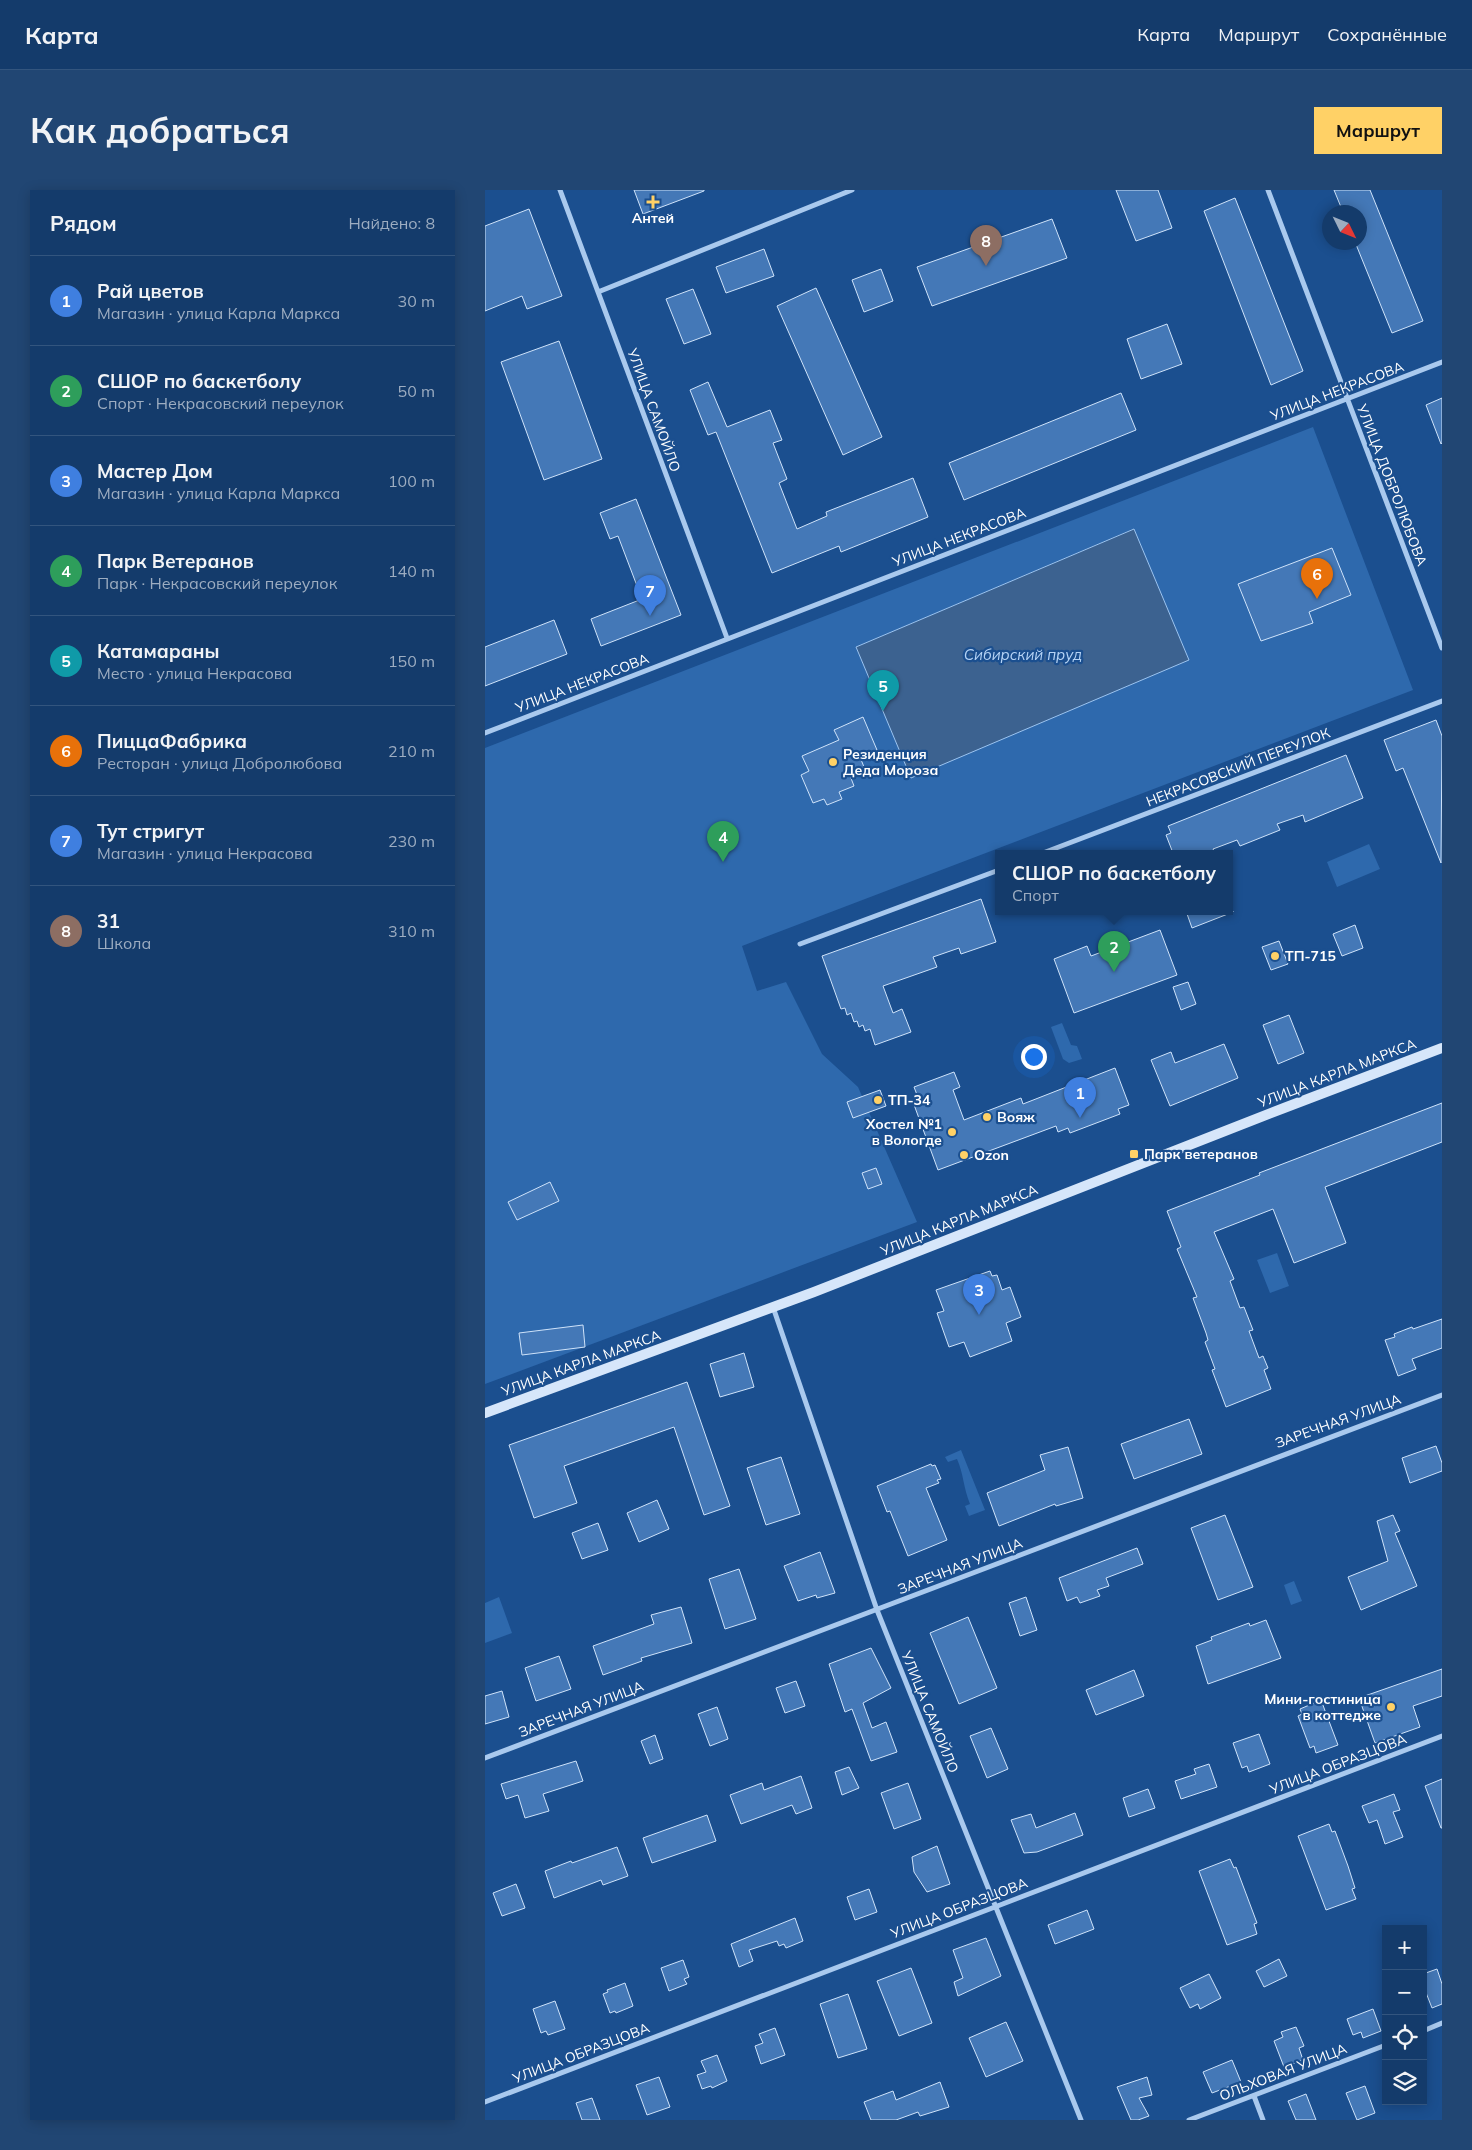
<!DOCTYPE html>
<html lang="ru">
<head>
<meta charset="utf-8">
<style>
	:root { --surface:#143b6b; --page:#214673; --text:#f1f3f6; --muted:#9dadc1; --line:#33557e; --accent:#ffd166 }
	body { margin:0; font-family:Mulish,sans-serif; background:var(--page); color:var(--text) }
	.controls { position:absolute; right:15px; bottom:15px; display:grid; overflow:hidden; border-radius:0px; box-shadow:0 2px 12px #0003 }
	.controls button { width:45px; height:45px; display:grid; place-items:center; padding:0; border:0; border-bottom:1px solid var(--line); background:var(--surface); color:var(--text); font:25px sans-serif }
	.compass { position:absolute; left:837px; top:15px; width:45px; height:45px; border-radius:50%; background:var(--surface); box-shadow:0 2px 12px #0003; rotate:133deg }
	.you { position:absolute; left:548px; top:866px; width:18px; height:18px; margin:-12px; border:4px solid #fff; border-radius:50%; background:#1a73e8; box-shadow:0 0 0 8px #1a73e833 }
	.badge { display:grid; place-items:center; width:32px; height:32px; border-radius:50%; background:var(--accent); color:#fff; font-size:16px; font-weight:700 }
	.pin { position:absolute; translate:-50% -41px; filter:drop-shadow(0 1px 2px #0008) }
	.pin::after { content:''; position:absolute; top:26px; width:18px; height:15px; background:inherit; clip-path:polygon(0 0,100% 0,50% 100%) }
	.popup { position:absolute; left:510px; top:660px; width:238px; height:65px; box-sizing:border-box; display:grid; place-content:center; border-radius:0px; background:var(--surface); filter:drop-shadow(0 1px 4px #0005); font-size:16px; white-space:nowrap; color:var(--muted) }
	.popup b { font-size:19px; color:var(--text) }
	.popup::after { content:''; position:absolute; left:50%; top:100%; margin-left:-10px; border:10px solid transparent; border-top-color:var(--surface) }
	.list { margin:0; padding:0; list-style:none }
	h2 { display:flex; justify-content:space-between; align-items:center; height:65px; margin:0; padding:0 20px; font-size:21px }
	h2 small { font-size:16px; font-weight:400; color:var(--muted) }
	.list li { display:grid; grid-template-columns:32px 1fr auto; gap:15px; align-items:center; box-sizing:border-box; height:90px; padding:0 20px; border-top:1px solid var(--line) }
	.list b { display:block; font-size:19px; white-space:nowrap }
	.list p { margin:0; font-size:16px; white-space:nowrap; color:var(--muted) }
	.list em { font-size:16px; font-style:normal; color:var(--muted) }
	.icon { flex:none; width:28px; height:28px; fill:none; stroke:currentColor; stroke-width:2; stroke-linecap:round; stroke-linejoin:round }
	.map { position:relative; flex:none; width:957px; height:1930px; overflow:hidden; border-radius:0px }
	header { display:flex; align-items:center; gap:30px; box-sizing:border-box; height:70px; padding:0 25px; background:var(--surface); border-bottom:1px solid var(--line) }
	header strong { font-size:24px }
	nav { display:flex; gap:28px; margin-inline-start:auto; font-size:18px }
	.intro { display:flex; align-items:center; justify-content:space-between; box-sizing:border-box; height:120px; padding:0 30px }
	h1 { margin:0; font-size:35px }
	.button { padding:12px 22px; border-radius:0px; background:var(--accent); color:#111; font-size:18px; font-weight:700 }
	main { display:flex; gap:30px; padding:0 30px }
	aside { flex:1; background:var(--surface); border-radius:0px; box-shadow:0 2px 12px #0003 }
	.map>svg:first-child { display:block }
</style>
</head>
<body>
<header>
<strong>Карта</strong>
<nav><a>Карта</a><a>Маршрут</a><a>Сохранённые</a></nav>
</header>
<div class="intro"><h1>Как добраться</h1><a class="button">Маршрут</a></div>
<main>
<aside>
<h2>Рядом<small>Найдено: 8</small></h2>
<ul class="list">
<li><span class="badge" style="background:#3f7fe0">1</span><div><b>Рай цветов</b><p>Магазин · улица Карла Маркса</p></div><em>30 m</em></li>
<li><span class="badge" style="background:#2e9e5b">2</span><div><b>СШОР по баскетболу</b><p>Спорт · Некрасовский переулок</p></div><em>50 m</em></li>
<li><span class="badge" style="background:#3f7fe0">3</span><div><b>Мастер Дом</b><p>Магазин · улица Карла Маркса</p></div><em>100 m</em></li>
<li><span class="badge" style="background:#2e9e5b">4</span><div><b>Парк Ветеранов</b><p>Парк · Некрасовский переулок</p></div><em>140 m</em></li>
<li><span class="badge" style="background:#0f9aa8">5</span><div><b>Катамараны</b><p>Место · улица Некрасова</p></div><em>150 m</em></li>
<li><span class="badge" style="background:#e8710a">6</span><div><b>ПиццаФабрика</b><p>Ресторан · улица Добролюбова</p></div><em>210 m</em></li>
<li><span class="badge" style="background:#3f7fe0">7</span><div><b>Тут стригут</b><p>Магазин · улица Некрасова</p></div><em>230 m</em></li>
<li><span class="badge" style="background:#8d6e63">8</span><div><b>31</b><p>Школа</p></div><em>310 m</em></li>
</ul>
</aside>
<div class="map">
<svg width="957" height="1930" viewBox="0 0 957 1930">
	<rect width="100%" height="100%" fill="#1b4f8f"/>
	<path fill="#2e69ad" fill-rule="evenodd" d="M828,237L928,500L257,756L272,801L301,792L337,864L373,897L432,1032L0,1194V558ZM648,339L427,588L371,457Z
		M884,654L895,679L852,697L842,672Z
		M577,833L586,855L592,856L597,869L584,873L578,869L566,837Z
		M792,1063L804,1096L785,1103L772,1070Z
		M476,1260L500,1320L484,1326L480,1316L485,1314C478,1297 479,1285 472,1269L463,1272L460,1267Z
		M809,1391L817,1411L806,1415L799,1395Z
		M14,1407L27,1443L0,1453V1413Z"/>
	<path fill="#3c6290" stroke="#9cc4f0" d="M649,339L704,470L426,588L371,457Z"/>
	<path fill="#4478b7" stroke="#cfe3fa" d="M149,0H219V1L158,24Z
		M631,0H673L687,38L651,51Z
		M849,0H885L938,131L907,143L870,52H874V22H858Z
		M750,8L818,181L786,195L719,21Z
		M44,19L77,106L42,119L37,106L0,121V36Z
		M567,29L582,68L447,116L432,77Z
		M279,59L289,86L241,103L231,77Z
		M396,79L408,111L379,122L367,90Z
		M331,98L397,247L358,265L292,116Z
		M208,99L226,144L199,154L181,109Z
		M682,134L697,174L656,189L642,149Z
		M74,151L117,269L59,290L16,172Z
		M223,192L242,237L285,220L297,250L288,253L302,289L294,293L312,339L342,326L341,322L428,288L443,327L356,362L354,356L287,383L231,242L223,245L205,200Z
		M636,203L651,240L479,310L464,273Z
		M957,208V253L956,254L941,215Z
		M151,309L196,425L116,456L106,429L157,409L133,346L125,349L115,323Z
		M847,358L866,405L824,422L828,433L776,451L753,394Z
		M69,430L82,464L0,496V457Z
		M378,527L392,560L375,567L379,577L364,583L369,596L354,602L357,609L342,615L339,609L328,613L316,585L324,581L317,566L354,550L349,540Z
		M951,530L957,546L956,673L918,578L911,581L899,550Z
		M861,565L878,608L820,632L818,625L792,634L795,640L755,656L752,650L728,659L730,663H688L681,645L686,643L683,636Z
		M496,709L511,752L476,764L474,758L448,767L452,777L398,796L408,823L417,819L426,842L390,855L385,839L380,841L378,835L374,837L372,831L369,832L366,823L362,825L360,818L356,819L337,766Z
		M701,721H748V722L707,738Z
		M870,735L878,758L857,766L848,744Z
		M675,740L692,785L589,823L569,769L602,756L606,766Z
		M794,751L803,774L786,780L777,757Z
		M703,792L711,814L696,820L688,797Z
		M804,825L819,863L793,874L778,835Z
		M739,854L753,888L685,916L666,870L686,862L690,873Z
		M630,878L644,915L633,919L635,924L585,943L583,938L573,942L571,936L453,980L428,912L434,910L429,897L469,882L475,897L468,900L479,930L536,908L538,914Z
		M395,900L401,916L368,928L362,912Z
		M957,913V952L840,997L861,1053L809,1073L788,1019L729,1042L749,1089L745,1091L755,1118L759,1117L768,1140L764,1141L774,1168L778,1166L783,1178L779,1180L786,1199L741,1217L727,1180L730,1179L720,1152L723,1150L721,1143L708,1108L712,1107L692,1059L696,1057L682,1021L775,985L774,983Z
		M391,978L397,994L383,999L377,983Z
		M65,992L74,1011L32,1030L23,1012Z
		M505,1081L507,1086L512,1085L517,1100L525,1097L536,1127L521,1133L527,1151L485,1167L479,1152L464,1157L452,1123L459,1121L451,1100Z
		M957,1129V1158L927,1169L931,1179L913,1186L900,1150L910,1147L909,1144L927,1137L928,1139Z
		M98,1135L100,1157L37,1165L34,1143Z
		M259,1163L269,1197L235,1207L225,1174Z
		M202,1192L245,1316L219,1325L189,1237L79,1276L92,1313L49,1328L24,1255Z
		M704,1229L717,1264L649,1289L636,1254Z
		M951,1256L957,1273V1281L925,1293L917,1268Z
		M583,1257L598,1308L571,1316L570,1314L514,1336L502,1303L560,1280L555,1265Z
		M296,1267L315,1324L281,1335L262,1278Z
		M446,1274L447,1276L450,1275L456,1289L452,1290L454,1293L441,1298L462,1350L423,1366L405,1321L402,1322L392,1296Z
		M172,1310L184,1339L154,1352L142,1323Z
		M740,1325L768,1397L733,1410L706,1338Z
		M908,1325L915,1341L910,1343L932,1396L876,1420L863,1387L903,1371L892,1331Z
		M113,1333L123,1360L97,1369L87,1343Z
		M652,1358L658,1374L621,1388L624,1396L612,1400L615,1406L595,1413L592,1407L582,1411L574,1388Z
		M335,1362L350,1403L332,1408L331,1405L313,1411L299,1376Z
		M254,1379L271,1429L240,1439L224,1389Z
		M541,1407L552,1440L535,1446L524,1413Z
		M196,1417L207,1453L156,1468L157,1471L118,1485L108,1456L169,1434L166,1425Z
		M483,1427L512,1498L474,1514L445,1443Z
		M781,1430L796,1468L723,1494L711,1456L727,1450L726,1447L764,1433L765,1436Z
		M386,1458L406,1498L378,1513L387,1538L401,1532L412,1562L386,1571L367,1519L360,1522L344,1474Z
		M74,1466L86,1499L51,1511L40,1478Z
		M957,1479V1506L928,1516L935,1537L890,1553L874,1508Z
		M649,1480L659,1506L611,1525L601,1500Z
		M311,1491L320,1516L300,1523L291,1498Z
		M17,1501L24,1527L0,1534V1506Z
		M836,1510L853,1555L831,1563L829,1556L825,1558L813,1526L817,1524L815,1519Z
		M232,1517L243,1549L225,1556L213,1524Z
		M506,1538L523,1579L502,1588L485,1546Z
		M774,1544L785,1574L764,1582L762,1576L757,1578L748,1553Z
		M170,1545L178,1569L165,1574L156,1551Z
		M91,1571L98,1591L58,1604L64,1621L40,1628L33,1605L21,1609L16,1594Z
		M724,1574L732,1597L696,1609L690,1591L711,1584L709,1579Z
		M364,1577L374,1598L357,1605L350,1582Z
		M316,1586L327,1618L311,1624L307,1615L256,1634L245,1605L277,1593L279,1600Z
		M957,1589V1638H956L940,1596Z
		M423,1593L436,1629L409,1639L396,1603Z
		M663,1599L670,1618L644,1627L638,1608Z
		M909,1604L915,1620L908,1622L918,1647L900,1654L892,1630L884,1633L877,1616Z
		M590,1623L598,1645L552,1662L539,1663L526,1630L546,1624L551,1638Z
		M222,1625L231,1651L167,1673L158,1648Z
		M844,1634L847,1642L850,1641L863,1676L870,1698L867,1699L871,1709L841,1720L813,1646Z
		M452,1656L465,1694L442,1702L429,1682L427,1667Z
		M132,1657L143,1686L118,1695L116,1690L69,1708L60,1681L86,1671L87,1673Z
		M745,1669L749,1678L751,1677L772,1733L769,1734L772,1744L742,1755L714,1681Z
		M31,1694L40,1718L17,1726L8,1703Z
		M384,1699L392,1722L370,1730L362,1707Z
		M602,1720L609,1739L570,1754L563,1735Z
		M310,1728L318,1751L301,1758L299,1754L294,1756L292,1751L264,1760L268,1771L254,1777L246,1754Z
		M501,1748L516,1786L473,1806L469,1792L478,1788L468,1760Z
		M794,1769L802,1786L779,1797L771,1781Z
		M198,1770L204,1787L199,1789L202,1794L184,1801L176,1778Z
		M426,1778L447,1833L414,1846L392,1791Z
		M952,1779L957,1794V1814L947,1818L938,1795V1784Z
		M724,1784L736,1808L715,1819L713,1814L705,1818L695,1798Z
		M140,1793L148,1816L131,1823L130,1821L125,1823L118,1804L123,1802L122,1800Z
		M363,1804L382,1859L353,1868L335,1814Z
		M70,1811L80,1839L63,1845L61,1841L56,1843L48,1819Z
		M888,1819L896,1841L878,1848L876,1842L868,1845L862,1829Z
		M521,1832L538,1871L501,1887L484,1848Z
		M811,1837L819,1856L814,1858L818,1870L799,1877L789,1851L798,1847L796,1842Z
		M290,1838L300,1865L276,1874L270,1856L278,1853L274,1844Z
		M232,1865L242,1891L227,1898L226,1896L217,1899L212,1885L221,1882L216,1871Z
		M747,1870L756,1892L727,1903L718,1882Z
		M174,1887L185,1917L162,1925L151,1895Z
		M662,1887L667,1905L654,1908L664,1926L653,1930H646L632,1897Z
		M455,1892L464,1917L435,1926L433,1922L411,1930H386L379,1912L408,1901L411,1910Z
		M880,1896L890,1923L872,1930L861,1903Z
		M821,1904L831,1930H811L803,1911Z
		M107,1908L115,1930H97L91,1913Z"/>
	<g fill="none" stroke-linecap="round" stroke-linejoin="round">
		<path stroke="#a9c9ee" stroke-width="5" d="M75,0L242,448
			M783,0L957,458
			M113,102L367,0
			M0,543L957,172
			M558,663L957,511
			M315,754L514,680
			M288,1117L392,1420L596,1930
			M0,1568L957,1205
			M938,1841L957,1833
			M769,1906L778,1930
			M0,1912L957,1546
			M704,1930L901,1855"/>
		<path stroke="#d6e6fa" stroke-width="10" d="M0,1223L329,1102L799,918L957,858"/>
	</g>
	<g fill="#ffd166" stroke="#1b4f8f" stroke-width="2">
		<path d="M165.5 4.5h5v5h5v5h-5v5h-5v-5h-5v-5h5z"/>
		<circle cx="348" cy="572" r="5"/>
		<circle cx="790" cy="766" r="5"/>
		<circle cx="393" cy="910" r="5"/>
		<circle cx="502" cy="927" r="5"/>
		<circle cx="467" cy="942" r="5"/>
		<rect x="644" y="959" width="10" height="10" rx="2.5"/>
		<circle cx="479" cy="965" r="5"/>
		<circle cx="906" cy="1517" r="5"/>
	</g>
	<g text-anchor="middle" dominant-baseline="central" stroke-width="4.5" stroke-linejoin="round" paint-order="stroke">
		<g font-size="14" font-weight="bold" fill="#fff" stroke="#1b4f8f" text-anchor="start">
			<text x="168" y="28" text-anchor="middle">Антей</text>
			<text x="358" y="564">Резиденция<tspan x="358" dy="16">Деда Мороза</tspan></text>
			<text x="800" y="766">ТП-715</text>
			<text x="403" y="910">ТП-34</text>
			<text x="512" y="927">Вояж</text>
			<text x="457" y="934" text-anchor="end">Хостел №1<tspan x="457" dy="16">в Вологде</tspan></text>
			<text x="659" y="964">Парк ветеранов</text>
			<text x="489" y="965">Ozon</text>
			<text x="896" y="1509" text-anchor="end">Мини-гостиница<tspan x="896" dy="16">в коттедже</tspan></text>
		</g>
		<g font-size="14" fill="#fff" stroke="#1b4f8f">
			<text transform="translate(852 201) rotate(-21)">УЛИЦА НЕКРАСОВА</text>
			<text transform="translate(169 220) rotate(70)">УЛИЦА САМОЙЛО</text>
			<text transform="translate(907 295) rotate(69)">УЛИЦА ДОБРОЛЮБОВА</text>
			<text transform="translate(474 347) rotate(-21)">УЛИЦА НЕКРАСОВА</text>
			<text transform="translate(97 493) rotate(-21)">УЛИЦА НЕКРАСОВА</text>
			<text transform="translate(753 577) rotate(-21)">НЕКРАСОВСКИЙ ПЕРЕУЛОК</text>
			<text transform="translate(852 883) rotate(-21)">УЛИЦА КАРЛА МАРКСА</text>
			<text transform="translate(474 1030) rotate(-22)">УЛИЦА КАРЛА МАРКСА</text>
			<text transform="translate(96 1173) rotate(-20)">УЛИЦА КАРЛА МАРКСА</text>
			<text transform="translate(853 1231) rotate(-20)">ЗАРЕЧНАЯ УЛИЦА</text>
			<text transform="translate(475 1376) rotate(-21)">ЗАРЕЧНАЯ УЛИЦА</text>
			<text transform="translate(96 1519) rotate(-21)">ЗАРЕЧНАЯ УЛИЦА</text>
			<text transform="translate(445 1522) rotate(68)">УЛИЦА САМОЙЛО</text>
			<text transform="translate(853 1574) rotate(-21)">УЛИЦА ОБРАЗЦОВА</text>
			<text transform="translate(474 1718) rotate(-21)">УЛИЦА ОБРАЗЦОВА</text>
			<text transform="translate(96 1863) rotate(-21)">УЛИЦА ОБРАЗЦОВА</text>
			<text transform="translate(798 1882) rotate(-21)">ОЛЬХОВАЯ УЛИЦА</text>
		</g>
		<g font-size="15" font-style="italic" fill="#b5d3f5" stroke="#1b4f8f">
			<text x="538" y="464">Сибирский пруд</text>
		</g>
	</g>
</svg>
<div class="controls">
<button>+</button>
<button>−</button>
<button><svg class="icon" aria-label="locate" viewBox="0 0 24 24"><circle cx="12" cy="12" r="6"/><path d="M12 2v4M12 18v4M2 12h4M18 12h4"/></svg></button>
<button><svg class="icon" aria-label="layers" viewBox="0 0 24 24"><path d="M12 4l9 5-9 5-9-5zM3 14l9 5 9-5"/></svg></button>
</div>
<svg class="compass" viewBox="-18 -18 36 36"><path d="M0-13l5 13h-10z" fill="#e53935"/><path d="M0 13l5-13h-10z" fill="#9dadc1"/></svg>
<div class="you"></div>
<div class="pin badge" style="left:595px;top:928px;background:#3f7fe0">1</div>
<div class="pin badge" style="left:629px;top:782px;background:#2e9e5b">2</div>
<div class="popup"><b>СШОР по баскетболу</b>Спорт</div>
<div class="pin badge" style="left:494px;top:1125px;background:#3f7fe0">3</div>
<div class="pin badge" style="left:238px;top:672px;background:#2e9e5b">4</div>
<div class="pin badge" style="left:398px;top:521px;background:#0f9aa8">5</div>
<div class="pin badge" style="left:832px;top:409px;background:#e8710a">6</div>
<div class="pin badge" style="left:165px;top:426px;background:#3f7fe0">7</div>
<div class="pin badge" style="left:501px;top:76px;background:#8d6e63">8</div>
</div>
</main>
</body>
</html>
